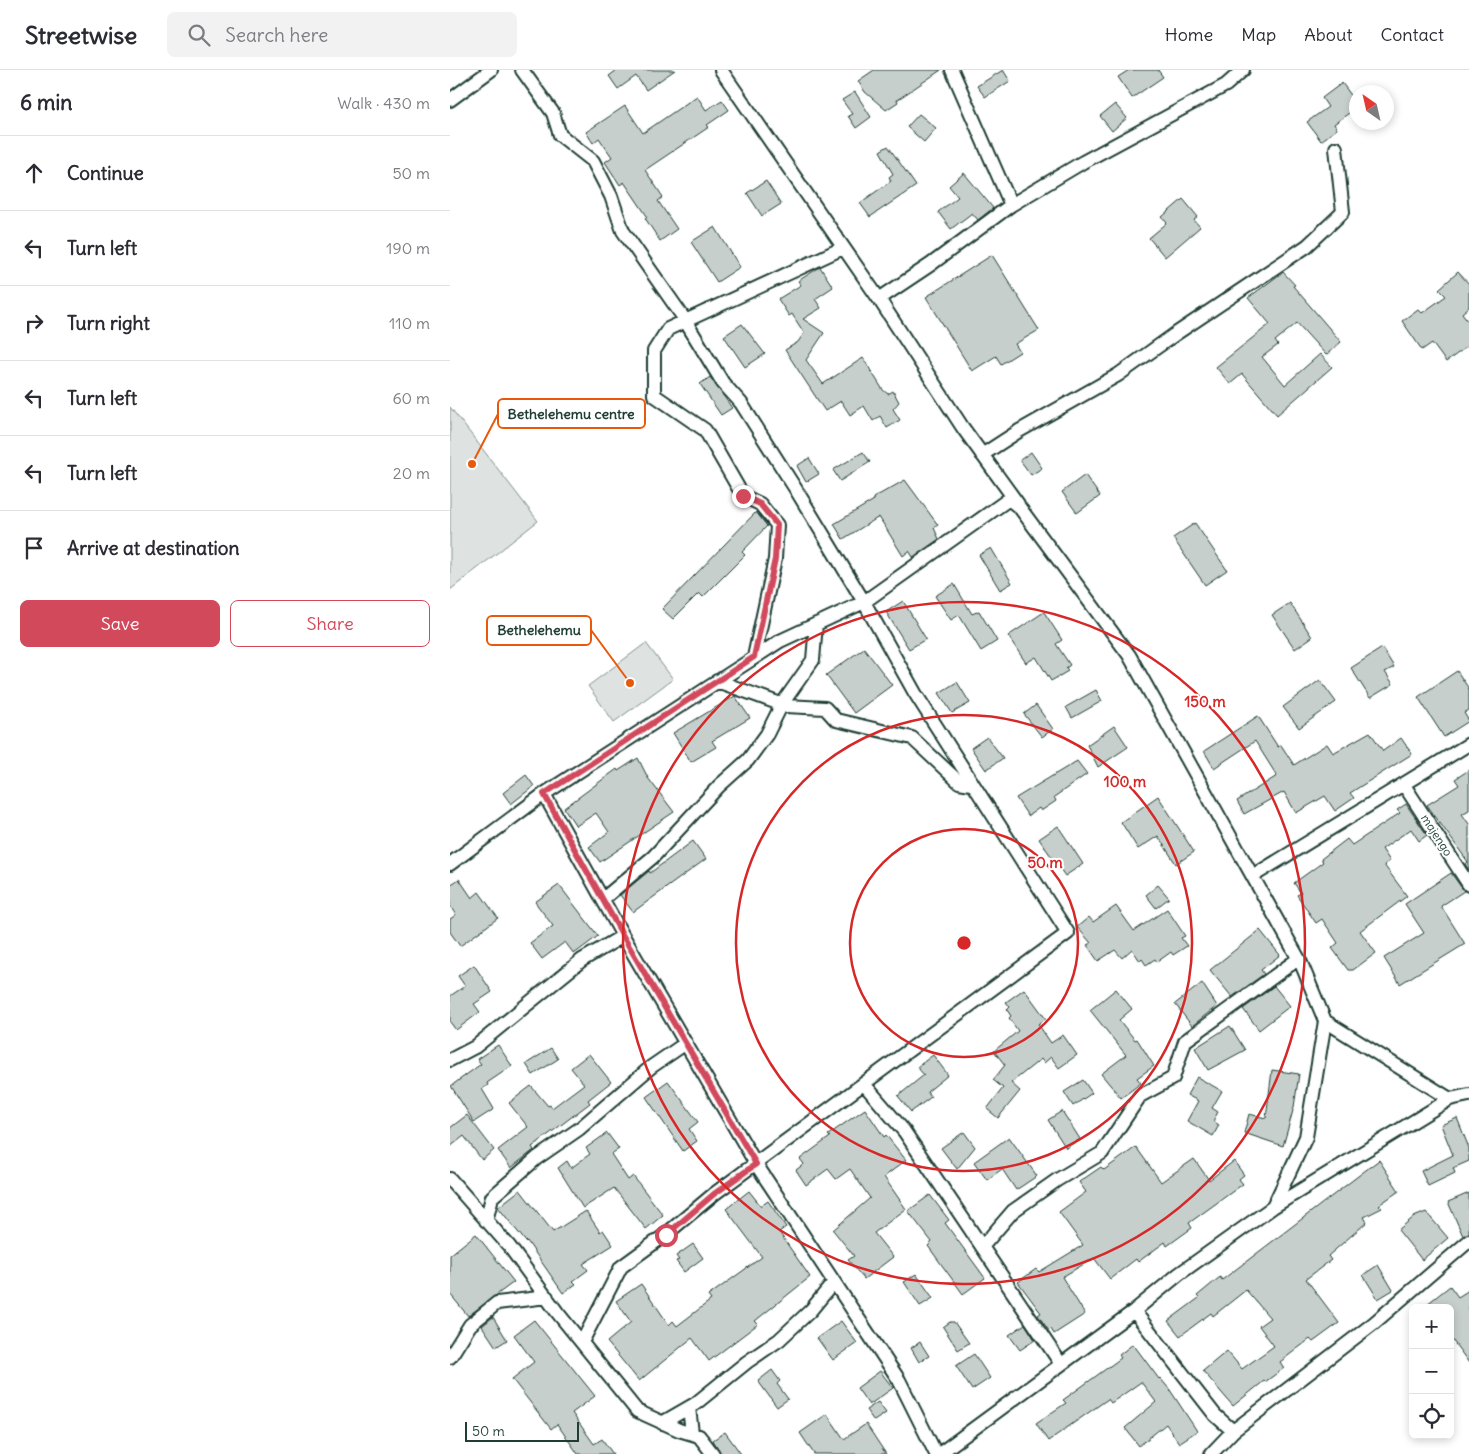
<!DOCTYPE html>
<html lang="en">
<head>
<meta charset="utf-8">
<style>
	:root { --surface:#fff; --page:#f2f2f3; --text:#2b2b33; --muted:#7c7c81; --line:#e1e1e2; --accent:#d1495b }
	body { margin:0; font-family:Delius,sans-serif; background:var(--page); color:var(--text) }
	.controls { position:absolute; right:15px; bottom:15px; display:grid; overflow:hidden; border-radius:8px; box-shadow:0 2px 8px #0003 }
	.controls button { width:45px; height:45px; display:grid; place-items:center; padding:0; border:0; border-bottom:1px solid var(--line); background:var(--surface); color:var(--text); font:25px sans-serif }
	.compass { position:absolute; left:899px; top:15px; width:45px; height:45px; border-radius:50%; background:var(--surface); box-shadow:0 2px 8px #0003; rotate:326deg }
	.scale { position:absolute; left:15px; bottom:12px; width:114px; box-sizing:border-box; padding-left:5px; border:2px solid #1f3d34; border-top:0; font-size:14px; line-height:18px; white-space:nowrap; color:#1f3d34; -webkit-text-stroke:4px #fff; paint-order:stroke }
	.stop { position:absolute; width:15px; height:15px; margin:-11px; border:4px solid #d1495b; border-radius:50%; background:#fff }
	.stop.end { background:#d1495b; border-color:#fff; box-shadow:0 1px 5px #0008 }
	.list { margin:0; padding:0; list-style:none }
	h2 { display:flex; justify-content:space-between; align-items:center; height:65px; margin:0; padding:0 20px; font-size:21px }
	h2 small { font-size:16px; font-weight:400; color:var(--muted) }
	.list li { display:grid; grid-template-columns:32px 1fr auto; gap:15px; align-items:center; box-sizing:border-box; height:75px; padding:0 20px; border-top:1px solid var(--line) }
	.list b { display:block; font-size:19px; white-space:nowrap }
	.list em { font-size:16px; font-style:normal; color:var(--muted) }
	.actions { display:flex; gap:10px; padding:15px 20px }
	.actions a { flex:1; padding:11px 0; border:1px solid var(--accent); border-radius:8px; text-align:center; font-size:18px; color:var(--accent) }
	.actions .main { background:var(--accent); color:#fff }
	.icon { flex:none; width:28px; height:28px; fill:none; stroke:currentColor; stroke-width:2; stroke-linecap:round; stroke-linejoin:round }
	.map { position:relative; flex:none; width:1019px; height:1384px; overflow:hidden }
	header { display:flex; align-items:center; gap:30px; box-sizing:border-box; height:70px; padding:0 25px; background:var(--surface); border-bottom:1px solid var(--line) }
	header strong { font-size:24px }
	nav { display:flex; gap:28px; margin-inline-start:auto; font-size:18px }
	.search { width:350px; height:45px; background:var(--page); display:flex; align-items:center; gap:12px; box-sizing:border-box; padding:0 18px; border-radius:8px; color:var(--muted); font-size:19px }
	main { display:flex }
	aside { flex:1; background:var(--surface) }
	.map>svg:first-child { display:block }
</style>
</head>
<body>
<header>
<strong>Streetwise</strong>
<div class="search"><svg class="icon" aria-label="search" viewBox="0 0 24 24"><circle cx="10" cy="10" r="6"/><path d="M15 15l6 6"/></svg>Search here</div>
<nav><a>Home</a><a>Map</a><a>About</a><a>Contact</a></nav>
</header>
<main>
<aside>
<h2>6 min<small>Walk · 430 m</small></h2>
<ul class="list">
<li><svg class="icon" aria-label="ahead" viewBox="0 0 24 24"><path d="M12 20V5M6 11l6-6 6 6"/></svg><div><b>Continue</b></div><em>50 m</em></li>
<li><svg class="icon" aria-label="left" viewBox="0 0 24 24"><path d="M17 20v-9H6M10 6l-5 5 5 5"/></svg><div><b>Turn left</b></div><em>190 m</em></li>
<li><svg class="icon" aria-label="right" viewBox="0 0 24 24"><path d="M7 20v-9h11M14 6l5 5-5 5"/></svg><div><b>Turn right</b></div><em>110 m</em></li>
<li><svg class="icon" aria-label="left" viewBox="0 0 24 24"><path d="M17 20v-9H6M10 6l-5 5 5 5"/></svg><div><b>Turn left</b></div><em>60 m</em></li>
<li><svg class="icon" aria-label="left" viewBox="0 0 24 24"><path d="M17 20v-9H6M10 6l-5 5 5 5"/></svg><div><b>Turn left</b></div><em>20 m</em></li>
<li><svg class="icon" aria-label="arrive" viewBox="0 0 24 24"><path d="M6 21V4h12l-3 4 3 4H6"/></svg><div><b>Arrive at destination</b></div></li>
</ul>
<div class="actions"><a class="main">Save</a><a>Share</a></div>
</aside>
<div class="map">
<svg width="1019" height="1384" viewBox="0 0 1019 1384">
	<rect width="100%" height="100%" fill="#fff"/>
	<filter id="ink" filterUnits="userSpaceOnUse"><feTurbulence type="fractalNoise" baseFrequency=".02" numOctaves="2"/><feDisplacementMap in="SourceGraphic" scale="10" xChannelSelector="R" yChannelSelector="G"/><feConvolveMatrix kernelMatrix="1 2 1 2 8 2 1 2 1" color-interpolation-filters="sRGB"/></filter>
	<g filter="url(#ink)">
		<path fill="#dee3e2" stroke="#7e908b" d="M0,337L88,451L0,520Z
			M196,573L223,609L164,652L138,616Z"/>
		<path fill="#c7cfcc" stroke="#1f3d34" d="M167,0H225L196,20L186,6L168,19L159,6Z
			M424,0H491L447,30L448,32L436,40L415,22L408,11Z
			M553,0L560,11L535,27L527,16Z
			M679,0H708L713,7L682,28L668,7Z
			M892,13L906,32V38L884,54L887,59L871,71L857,52L878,37L872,28Z
			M405,22L421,47L406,58L398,46L402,44L392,30Z
			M247,26L256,40L272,30L279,40L257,55L259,57L195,100L213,127L208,131L227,159L210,171L195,148L197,146L174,112L170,115L155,92L162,87L149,68L143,73L136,62L175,36L193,63Z
			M665,34L677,48L662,61L650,46Z
			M469,44L486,58L474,72L457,57Z
			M438,76L466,116L420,147L410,133L441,111L439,107L443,104L430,81Z
			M514,103L543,138L528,150L522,143L501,159L488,142L508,127L499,116Z
			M316,111L331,134L312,146L297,123Z
			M733,129L748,147L744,150L750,157L715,187L699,168L717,153L712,147Z
			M265,157L290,197L267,212L241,172Z
			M542,185L589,260L565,274L570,282L551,294L546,286L522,301L476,227Z
			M370,197L383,217L365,229L371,238L353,249L374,263L356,290L373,314L413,288L433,320L438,324L443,321L449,332L443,339L450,350L437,358L430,346L423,351L414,336L400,345L391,331L375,341L335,280L348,272L354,263L342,244L339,246L328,229L351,215L348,211Z
			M833,202L845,215L843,216L891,272L876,285L847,253L825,271L828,275L812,287L835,315L870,284L882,297L827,345L792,304L780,314L766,297L820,254L798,228Z
			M1008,202L1019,214V237L1012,243L1019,252V275L996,292L982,273L972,280L952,251L968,239L972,243L996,226L989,219Z
			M292,254L315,284L295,297L274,266Z
			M260,307L282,338L271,345L250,314Z
			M413,382L420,392L390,411L383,400Z
			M581,382L592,398L581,405L570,390Z
			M359,388L369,404L356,412L347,396Z
			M635,405L650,426L627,443L612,422Z
			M455,410L488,455L484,458L489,469L463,487L459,481L453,486L429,447L393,469L384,454L424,430L423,428Z
			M306,442L317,456L292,482L295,485L253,527L249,523L223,549L212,539Z
			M745,453L777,500L755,515L723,468Z
			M541,478L562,513L550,520L529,485Z
			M504,514L522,544L529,541L547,571L531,581L509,545L501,550L485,526Z
			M453,531L476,569L459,579L436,542Z
			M840,533L862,567L845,579L822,545Z
			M594,542L612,570L606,574L620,595L616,598L618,601L601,611L586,587L576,593L558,566Z
			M414,578L442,615L404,643L376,605Z
			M932,578L944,597L935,602L943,614L920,628L901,598Z
			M1007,601L1019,619V640L1014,643L1019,651L994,667L968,627Z
			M870,610L886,632L849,658L833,637Z
			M507,612L520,633L502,643L489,623Z
			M646,620L652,631L622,648L616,637Z
			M285,626L300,648L262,671L266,677L241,692L223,663Z
			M586,635L603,659L592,667L574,644Z
			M808,646L828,677L831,675L844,695L877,674L883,683L920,662L933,681L951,668L962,684L900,723L904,728L885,741L875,726L846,743L834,722L794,744L787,731L827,706L805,671L764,698L754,681Z
			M664,656L678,677L648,697L637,675Z
			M537,667L553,688L536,700L521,678Z
			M188,688L198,708L224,742L150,792L139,777L159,762L146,743L126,756L114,738L167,699L168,701Z
			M627,691L637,704L604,727L606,731L591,741L589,738L578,746L566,728Z
			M1019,700V740L1012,744L1019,754V800L1015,794L1018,792L977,735L1009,715L1005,709Z
			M76,705L84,716L61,734L53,723Z
			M708,726L744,782L726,794L708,766L688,779L671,752Z
			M956,734L977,765L969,771L961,759L932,779L940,791L934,795L957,826L910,861L926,883L903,900H898L882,878L888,873L872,849L866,853L847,825L851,823L844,813L873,792L871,789L897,769L902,775L950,743L947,740Z
			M608,756L633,794L615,806L589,769Z
			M243,771L256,789L183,842L170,825L199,801L200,803Z
			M1001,803L1014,821L991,836L1015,874L950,914L934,888L974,863L955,834Z
			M9,809L22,828L29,822L48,848L10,876L0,862V849L6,845L0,836V815Z
			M109,815L148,866L124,884L115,872L92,889L80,873L103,856L85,832Z
			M708,815L719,828L706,838L696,825Z
			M666,836L684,861L717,839L735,866L731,868L737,876L723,885L721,882L707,892L705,889L696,895L692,889L690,891L682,879L672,888L665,880L648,891L637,875L641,873L627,857L639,847L643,852Z
			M810,860L830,885L811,900L814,904L782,927L760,900Z
			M24,895L42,922L24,934L30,942L6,960L0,952V926L15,916L8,906Z
			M752,913L767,936L742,956L725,934Z
			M824,916L840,936L809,960L793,939Z
			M574,919L596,949L588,954L601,973L613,965L627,985L609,998L601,987L594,993L591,989L561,1013L570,1021L548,1048L537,1039L553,1018L543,1010L555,995L544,981L568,961L559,948L561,946L557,940L560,937L556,932Z
			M666,919L682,939L669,950L685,970L687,969L704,996L687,1008L691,1013L671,1028L651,1004L676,985L640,940Z
			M780,956L795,980L758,1000L745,978Z
			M48,975L62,996L37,1013L38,1015L32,1019L44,1039L24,1052L1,1016L31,994L27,989Z
			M101,978L108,989L83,1005L76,994Z
			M139,984L161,1012L138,1030L140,1033L82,1077L84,1080L61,1098L48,1080L78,1057L59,1033L81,1016L98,1036L100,1035L102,1038L134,1014L121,998Z
			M483,985L498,1005L477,1022L481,1027L461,1042L448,1026L474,1005L467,997Z
			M822,1000L849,1004L844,1037L833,1076L794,1063L799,1044L816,1048Z
			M747,1007L772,1021L762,1038L768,1042L763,1051L769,1055L763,1066L737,1051L748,1031L737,1025Z
			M633,1010L642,1023L623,1036L614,1022Z
			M218,1011L248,1052L239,1059L247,1071L233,1081L196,1027Z
			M415,1039L434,1067L436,1065L456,1090L434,1107L456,1139L424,1163L443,1187L414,1209L398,1190L404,1186L383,1160L420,1128L400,1099L386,1109L378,1099L356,1115L346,1100L354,1094L350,1089L380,1067L378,1065Z
			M612,1041L630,1069L616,1078L598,1050Z
			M17,1045L44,1080L32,1090L14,1066L0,1077V1058Z
			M1007,1048L1019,1078V1091L1003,1098L1005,1103L978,1116L971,1101L1003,1085L991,1055Z
			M514,1062L525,1077L507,1099L491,1078Z
			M157,1063L169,1079L161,1084L178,1110L183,1106L213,1145L196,1159L164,1118L133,1138L108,1098L117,1091L121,1098L140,1084L136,1078Z
			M559,1067L587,1106L566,1120L552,1099L537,1110L524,1092Z
			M686,1077L711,1112L744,1089L759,1110L784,1091L794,1105L789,1109L793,1114L739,1153L742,1158L717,1176L715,1172L688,1192L686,1189L660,1209L644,1188L612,1207L635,1244L604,1264L601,1259L599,1261L588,1245L591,1243L568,1212L586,1199L589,1202L633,1175L609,1142L636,1122L629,1112L651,1097L654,1100Z
			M929,1090L949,1121L929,1135L932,1138L914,1147L917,1152L878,1186L881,1190L856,1209L889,1253L863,1272L860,1269L830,1292L834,1298L815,1312L814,1311L783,1336L753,1301L777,1281L792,1299L824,1276L809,1256L820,1248L796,1220L763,1246L761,1243L730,1266L718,1251L749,1228L747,1226L770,1207L772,1210Z
			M70,1120L103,1162L136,1141L150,1162L153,1160L163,1175L133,1194L138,1200L123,1211L126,1214L113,1223L77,1171L76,1172L48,1137Z
			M299,1121L311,1136L318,1131L336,1157L329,1162L360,1207L305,1251L308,1254L259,1291L242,1268L189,1311L157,1272L181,1252L166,1231L191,1214L219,1255L223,1251L227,1256L261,1230L258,1226L312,1187L276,1139Z
			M1019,1123V1163L1013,1166L998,1132Z
			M480,1125L499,1150L495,1153L535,1208L513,1224L478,1176L482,1172L458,1141Z
			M976,1142L998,1168L972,1190L948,1160L964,1147Z
			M26,1164L64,1212L18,1246L0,1224V1185Z
			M243,1174L253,1188L234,1202L226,1191L229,1190L226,1186Z
			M928,1195L943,1220L928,1229L913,1205Z
			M466,1204L483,1228L470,1236L454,1212Z
			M1000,1216L1008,1227L1019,1220V1293L1000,1267V1238H972Z
			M43,1247L57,1270L46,1277L32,1256Z
			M84,1250L145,1326L122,1343L144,1374L152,1369L163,1384H128L107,1354L101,1359L62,1309L84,1292L64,1265Z
			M391,1251L407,1273L383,1290L367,1268Z
			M500,1252H504L519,1273L508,1280L493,1257Z
			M575,1254L585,1270L570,1280L559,1265Z
			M470,1272L479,1286L469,1292L461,1278Z
			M683,1274L709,1309L710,1308L720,1320L747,1361L729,1373L716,1354L689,1376L675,1358L706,1332L691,1312L661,1333L658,1329L598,1371L586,1353L616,1333L613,1330L671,1288L669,1285Z
			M524,1284L540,1308L522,1320L506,1296Z
			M322,1300L330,1311L327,1314L338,1329L327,1337L308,1311Z
			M430,1301L443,1318L419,1335L407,1318Z
			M428,1332L436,1343L424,1351L416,1340Z
			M377,1344L394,1369L416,1354L436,1384H364L350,1363Z
			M275,1362L291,1384H271L263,1370Z"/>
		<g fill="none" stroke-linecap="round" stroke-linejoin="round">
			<defs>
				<path id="minor" d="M72,0L103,43L110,65L143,91L161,126L173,161L231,244L273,313L291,333L345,418L414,532L465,623L618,863L264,1124L215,1165L171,1197L132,1272
					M271,0L429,229
					M502,0L561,135L480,195L429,229L513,358L568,434
					M0,30L41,0
					M561,135L633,92L776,15L793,0
					M532,385L569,361L668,305L724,265L857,176L893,142L886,78
					M304,587L325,489L327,455L310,434L293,426L255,360L204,325V281L218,259L393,178
					M267,611L336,636L375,638L386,650L462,668L509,712L521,714
					M954,715L1019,815
					M94,724L173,866L306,1094L449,1310L486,1384
					M0,794L94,724L330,571L414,532L559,429L570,438L679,585L851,893L875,951L856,1067L823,1137L729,1204L684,1241L489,1384
					M803,806L1019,674
					M153,829L203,787L269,716L298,690L317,664L332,634L363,590L366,554
					M875,951L1000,1029L1019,1025
					M0,990L25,977L132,890L173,866
					M414,1014L454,1061L611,1294
					M0,1109L59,1176L107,1242L187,1341L229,1360L249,1366L263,1384
					M823,1137L1000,1029
					M36,1151L42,1127L87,1088L129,1059L201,997L236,973
					M532,1177L563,1141L607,1110L652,1083L690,1026L723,1008L735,971L848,889
					M684,1241L765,1345L783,1361L924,1253L1019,1171
					M0,1287L20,1255L47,1233L97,1227
					M239,1338L242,1363
					M212,1353L245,1334L297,1292L329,1270L361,1240L384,1212
					M761,1384L783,1361"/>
			</defs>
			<use href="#minor" stroke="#1f3d34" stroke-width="16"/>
			<use href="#minor" stroke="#fff" stroke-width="12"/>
		</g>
	</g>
	<g fill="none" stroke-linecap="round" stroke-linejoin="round" filter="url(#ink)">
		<path stroke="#d1495b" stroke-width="6" d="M216,1165L264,1124L306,1094L173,866L94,724L304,587L325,489L327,455L310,434L293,426"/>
	</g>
	<g fill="none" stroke="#d62828" stroke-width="2.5">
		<circle cx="514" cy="873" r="114"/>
		<circle cx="514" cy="873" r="228"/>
		<circle cx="514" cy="873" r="341"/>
	</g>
	<g text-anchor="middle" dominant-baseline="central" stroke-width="4" stroke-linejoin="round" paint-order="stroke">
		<g font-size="12" fill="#1f3d34" stroke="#fff">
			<text transform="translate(987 765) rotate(57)">majengo</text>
		</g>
	</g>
	<circle cx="514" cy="873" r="8" fill="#d62828" stroke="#fff" stroke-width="2.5"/>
	<g font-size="15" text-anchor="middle" font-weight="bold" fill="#d62828" stroke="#fff" stroke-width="4" stroke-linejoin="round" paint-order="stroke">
		<text x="755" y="637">150 m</text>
		<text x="675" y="717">100 m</text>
		<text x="595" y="798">50 m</text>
	</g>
	<path fill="none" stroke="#e8590c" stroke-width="2" d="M22 394L48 344M180 613L141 560"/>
	<g fill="#e8590c" stroke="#fff" stroke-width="2">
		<circle cx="22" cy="394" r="5"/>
		<circle cx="180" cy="613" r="5"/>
	</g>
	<g fill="#fff" stroke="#e8590c" stroke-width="2">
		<rect x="48" y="329" width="147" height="29" rx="5"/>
		<rect x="37" y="546" width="104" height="29" rx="5"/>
	</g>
	<g font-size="14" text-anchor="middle" font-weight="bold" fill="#1f3d34">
		<text x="121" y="349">Bethelehemu centre</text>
		<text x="89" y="565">Bethelehemu</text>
	</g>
</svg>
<div class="controls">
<button>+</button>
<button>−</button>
<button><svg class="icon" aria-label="locate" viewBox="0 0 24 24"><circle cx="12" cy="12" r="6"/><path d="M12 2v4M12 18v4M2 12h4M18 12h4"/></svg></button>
</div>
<svg class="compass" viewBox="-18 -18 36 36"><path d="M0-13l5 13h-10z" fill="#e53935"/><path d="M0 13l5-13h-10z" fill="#7c7c81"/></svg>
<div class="scale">50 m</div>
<div class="stop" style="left:216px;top:1165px"></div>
<div class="stop end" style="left:293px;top:426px"></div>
</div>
</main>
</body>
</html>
